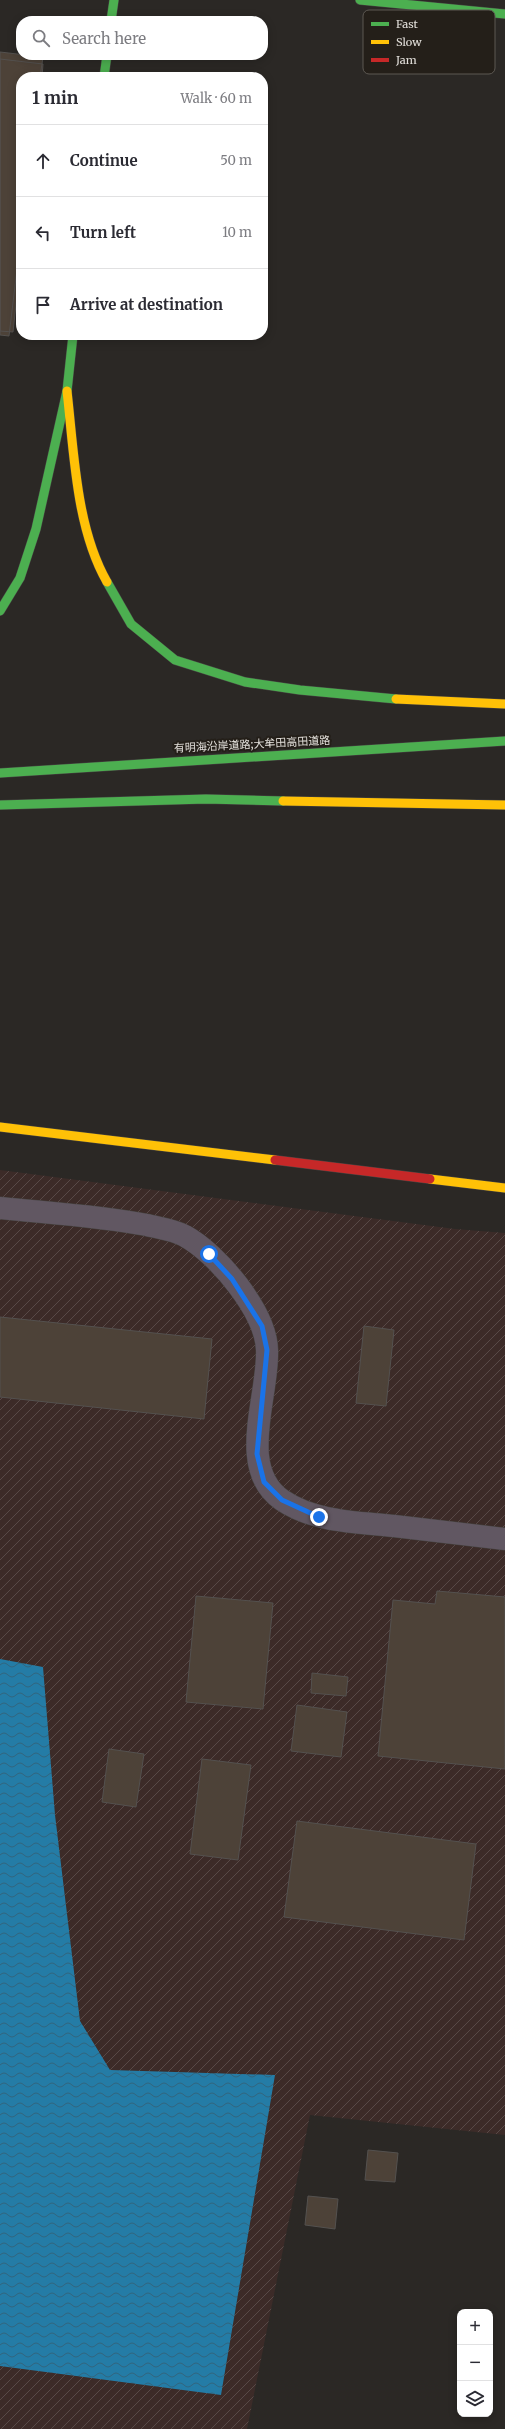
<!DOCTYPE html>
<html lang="en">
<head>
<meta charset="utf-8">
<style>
	:root { --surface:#fff; --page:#f7f7f7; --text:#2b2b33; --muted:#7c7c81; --line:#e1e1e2 }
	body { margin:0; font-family:Merriweather,"Noto Sans JP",serif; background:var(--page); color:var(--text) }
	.controls { position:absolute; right:12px; bottom:12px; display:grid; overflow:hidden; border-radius:8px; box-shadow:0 2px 10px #0003 }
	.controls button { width:36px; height:36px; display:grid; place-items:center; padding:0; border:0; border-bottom:1px solid var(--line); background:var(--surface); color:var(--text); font:20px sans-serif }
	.stop { position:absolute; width:12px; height:12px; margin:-9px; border:3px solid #1a73e8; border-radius:50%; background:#fff }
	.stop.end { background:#1a73e8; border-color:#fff; box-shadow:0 1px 4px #0008 }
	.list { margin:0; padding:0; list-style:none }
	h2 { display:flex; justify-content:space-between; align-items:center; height:52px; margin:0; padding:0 16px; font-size:17px }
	h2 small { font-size:13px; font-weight:400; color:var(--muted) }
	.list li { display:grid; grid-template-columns:26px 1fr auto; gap:12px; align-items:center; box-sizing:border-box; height:72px; padding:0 16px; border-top:1px solid var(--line) }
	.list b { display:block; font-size:15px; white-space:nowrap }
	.list em { font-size:13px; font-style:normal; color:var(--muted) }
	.icon { flex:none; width:22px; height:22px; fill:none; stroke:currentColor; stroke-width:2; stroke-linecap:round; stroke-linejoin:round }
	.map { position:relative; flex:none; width:505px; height:2429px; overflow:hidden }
	.search { position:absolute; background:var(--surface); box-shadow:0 2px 10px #0003; left:16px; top:16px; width:252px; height:44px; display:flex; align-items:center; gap:10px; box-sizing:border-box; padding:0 14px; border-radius:16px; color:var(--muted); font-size:15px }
	.panel { position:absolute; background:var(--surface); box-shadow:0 2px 10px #0003; left:16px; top:72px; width:252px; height:268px; border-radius:16px }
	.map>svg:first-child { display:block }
</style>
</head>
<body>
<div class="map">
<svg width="505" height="2429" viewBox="0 0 505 2429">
	<defs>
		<pattern id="industrial-furrows" width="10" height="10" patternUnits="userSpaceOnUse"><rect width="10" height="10" fill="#3c2b28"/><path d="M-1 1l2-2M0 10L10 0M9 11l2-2" fill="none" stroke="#584947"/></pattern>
		<pattern id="water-waves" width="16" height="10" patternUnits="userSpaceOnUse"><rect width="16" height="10" fill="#247ca6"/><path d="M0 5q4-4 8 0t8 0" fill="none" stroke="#31657e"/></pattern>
	</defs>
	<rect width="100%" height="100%" fill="#2b2825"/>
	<path fill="url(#industrial-furrows)" d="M0,1170L455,1229L505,1233V2135L310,2115L247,2429H0Z"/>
	<path fill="url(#water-waves)" d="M0,1659L43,1667L55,1815L80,2021L110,2070L275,2075L221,2395L0,2366Z"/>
	<path fill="#4d4238" stroke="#54514f" d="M0,52L43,57L40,77H21V236L9,336L0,335Z
		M0,59L43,64L42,77H21V259L13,332L0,331Z
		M0,1317L212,1339L204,1419L0,1397Z
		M364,1326L394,1330L386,1406L356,1403Z
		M437,1591L505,1597V1769L378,1756L393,1600L435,1604Z
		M196,1596L273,1603L263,1709L186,1702Z
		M312,1673L348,1677L346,1696L311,1693Z
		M297,1705L347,1712L341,1757L291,1751Z
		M109,1749L144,1754L136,1807L102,1802Z
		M202,1759L251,1765L238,1860L190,1854Z
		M297,1821L476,1844L464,1940L284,1917Z
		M368,2150L398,2153L395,2182L365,2180Z
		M308,2196L338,2199L335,2229L305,2225Z"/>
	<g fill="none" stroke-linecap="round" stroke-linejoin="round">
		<defs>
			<path id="street" d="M0,1208C49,1213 99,1216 147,1225C159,1228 175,1230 185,1236C218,1254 266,1312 267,1350C269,1396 236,1468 282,1500C314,1522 357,1522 394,1526C431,1530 468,1535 505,1539"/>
			<path id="fast" d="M360,0L505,14
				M111,21L114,0
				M104,77L107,55
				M107,582L131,624L175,660L245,682L300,690L396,699
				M0,611L20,578L36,529L67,391L73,335
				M0,773L505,741
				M0,805L206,799L283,801"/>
			<path id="slow" d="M67,391C74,452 76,528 107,582
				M396,699L505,704
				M283,801L505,805
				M0,1127L275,1160
				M430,1179L505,1188"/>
			<path id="jam" d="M275,1160L430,1179"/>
		</defs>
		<use href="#street" stroke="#474543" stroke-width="23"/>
		<use href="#fast" stroke="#474543" stroke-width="10"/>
		<use href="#slow" stroke="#474543" stroke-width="10"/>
		<use href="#jam" stroke="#474543" stroke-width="10"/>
		<use href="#street" stroke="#615762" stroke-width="22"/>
		<use href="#fast" stroke="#4caf50" stroke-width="9"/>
		<use href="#slow" stroke="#ffc107" stroke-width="9"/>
		<use href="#jam" stroke="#c62828" stroke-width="9"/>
	</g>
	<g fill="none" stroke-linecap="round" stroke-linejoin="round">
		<path stroke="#1a73e8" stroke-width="5" d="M209,1254L232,1279L262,1326L267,1350L257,1454L264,1482L282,1500L319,1517"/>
	</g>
	<g text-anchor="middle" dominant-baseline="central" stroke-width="4" stroke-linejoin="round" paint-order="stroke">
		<g font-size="11" fill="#e2dfda" stroke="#241f19">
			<text transform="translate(252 744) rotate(-3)">有明海沿岸道路;大牟田高田道路</text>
		</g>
	</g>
	<rect x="363" y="10" width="132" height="64" rx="6" fill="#241f19" stroke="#5d5953" stroke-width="1"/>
	<rect x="371" y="22" width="18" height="4" fill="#4caf50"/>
	<rect x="371" y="40" width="18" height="4" fill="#ffc107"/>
	<rect x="371" y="58" width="18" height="4" fill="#c62828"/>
	<g font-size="11" fill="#e2dfda">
		<text x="396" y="28">Fast</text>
		<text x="396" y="46">Slow</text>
		<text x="396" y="64">Jam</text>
	</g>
</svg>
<div class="controls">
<button>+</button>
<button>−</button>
<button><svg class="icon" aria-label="layers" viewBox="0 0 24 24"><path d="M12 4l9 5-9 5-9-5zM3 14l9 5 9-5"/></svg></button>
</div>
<div class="stop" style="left:209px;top:1254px"></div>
<div class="stop end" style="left:319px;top:1517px"></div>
<div class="search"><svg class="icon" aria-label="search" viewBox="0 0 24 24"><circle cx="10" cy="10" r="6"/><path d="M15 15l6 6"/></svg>Search here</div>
<section class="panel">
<h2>1 min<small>Walk · 60 m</small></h2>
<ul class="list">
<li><svg class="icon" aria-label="ahead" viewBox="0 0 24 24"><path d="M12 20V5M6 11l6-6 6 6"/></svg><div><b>Continue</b></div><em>50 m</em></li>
<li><svg class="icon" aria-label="left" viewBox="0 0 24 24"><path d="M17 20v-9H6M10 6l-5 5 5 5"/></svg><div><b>Turn left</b></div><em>10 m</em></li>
<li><svg class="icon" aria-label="arrive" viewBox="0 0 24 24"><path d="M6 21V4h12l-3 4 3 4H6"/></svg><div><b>Arrive at destination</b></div></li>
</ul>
</section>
</div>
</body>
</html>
